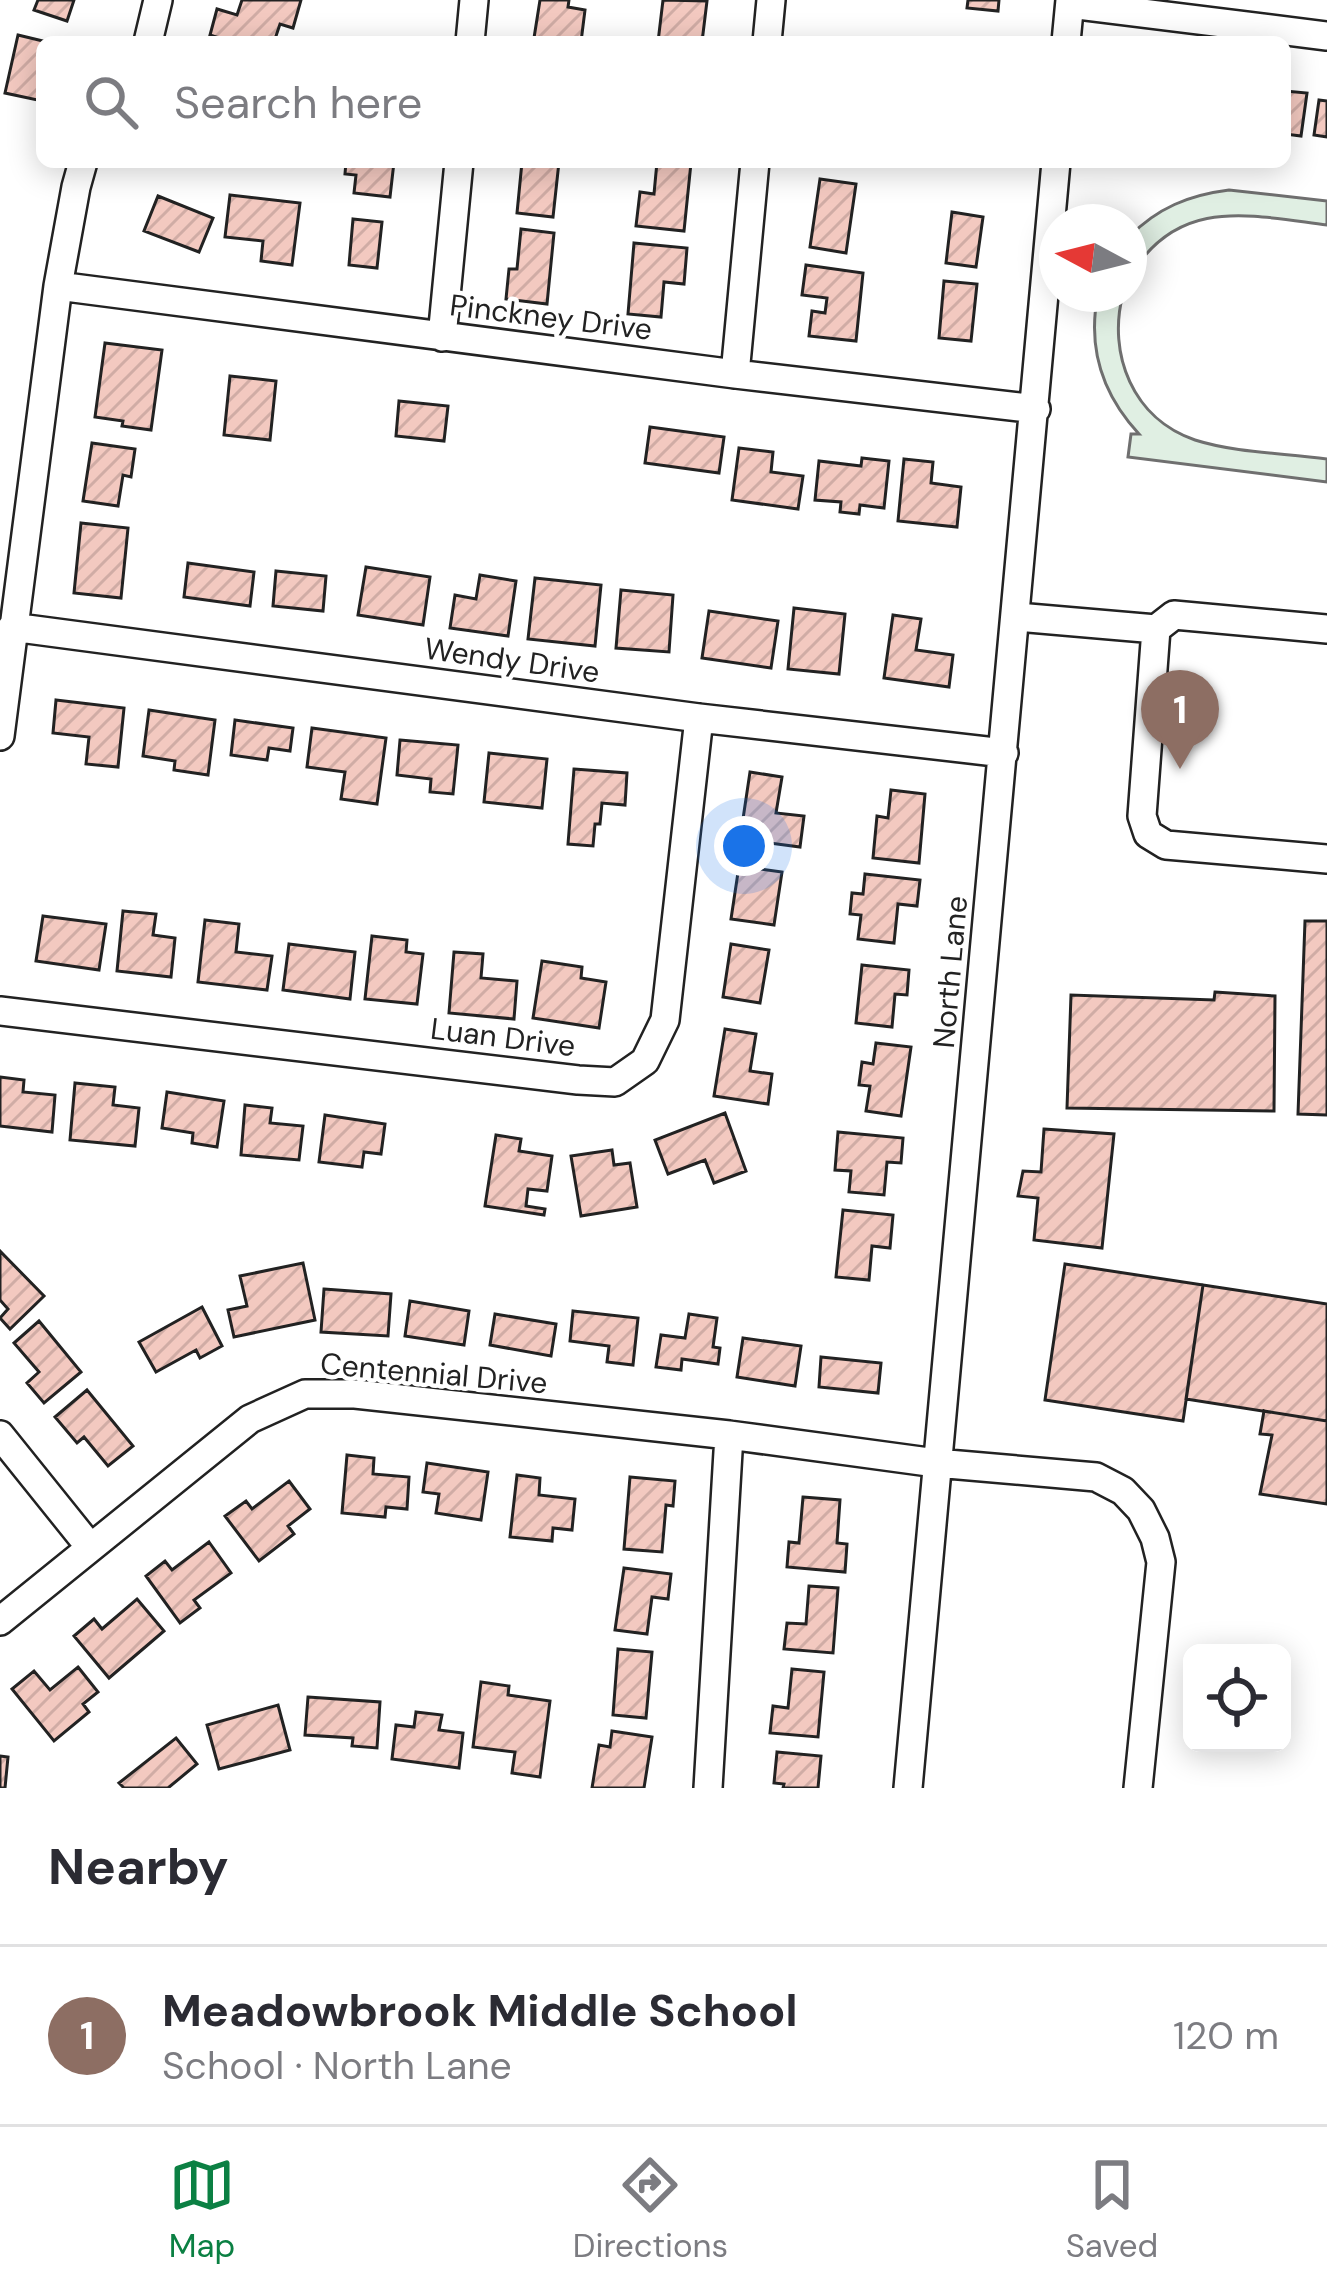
<!DOCTYPE html>
<html lang="en">
<head>
<meta charset="utf-8">
<style>
	:root { --surface:#fff; --page:#f2f2f3; --text:#2b2b33; --muted:#7c7c81; --line:#e1e1e2; --accent:#0b8043 }
	body { margin:0; font-family:"DM Sans",sans-serif; background:var(--page); color:var(--text) }
	.controls { position:absolute; right:36px; bottom:36px; display:grid; overflow:hidden; border-radius:18px; box-shadow:0 6px 30px #0003 }
	.controls button { width:108px; height:108px; display:grid; place-items:center; padding:0; border:0; border-bottom:3px solid var(--line); background:var(--surface); color:var(--text); font:60px sans-serif }
	.compass { position:absolute; left:1039px; top:204px; width:108px; height:108px; border-radius:50%; background:var(--surface); box-shadow:0 6px 30px #0003; rotate:277deg }
	.you { position:absolute; left:744px; top:846px; width:42px; height:42px; margin:-30px; border:9px solid #fff; border-radius:50%; background:#1a73e8; box-shadow:0 0 0 18px #1a73e833 }
	.badge { display:grid; place-items:center; width:78px; height:78px; border-radius:50%; background:var(--accent); color:#fff; font-size:39px; font-weight:700 }
	.pin { position:absolute; translate:-50% -99px; filter:drop-shadow(0 3px 6px #0008) }
	.pin::after { content:''; position:absolute; top:63px; width:42px; height:36px; background:inherit; clip-path:polygon(0 0,100% 0,50% 100%) }
	.list { margin:0; padding:0; list-style:none }
	h2 { display:flex; justify-content:space-between; align-items:center; height:156px; margin:0; padding:0 48px; font-size:51px }
	h2 small { font-size:39px; font-weight:400; color:var(--muted) }
	.list li { display:grid; grid-template-columns:78px 1fr auto; gap:36px; align-items:center; box-sizing:border-box; height:180px; padding:0 48px; border-top:3px solid var(--line) }
	.list b { display:block; font-size:45px; white-space:nowrap }
	.list p { margin:0; font-size:39px; white-space:nowrap; color:var(--muted) }
	.list em { font-size:39px; font-style:normal; color:var(--muted) }
	.icon { flex:none; width:66px; height:66px; fill:none; stroke:currentColor; stroke-width:2; stroke-linecap:round; stroke-linejoin:round }
	.map { position:relative; flex:none; width:1327px; height:1788px; overflow:hidden }
	.search { position:absolute; background:var(--surface); box-shadow:0 6px 30px #0003; left:36px; right:36px; top:36px; height:132px; display:flex; align-items:center; gap:30px; box-sizing:border-box; padding:0 42px; border-radius:18px; color:var(--muted); font-size:45px }
	.sheet { height:336px; background:var(--surface) }
	nav { display:flex; justify-content:space-around; align-items:center; box-sizing:border-box; height:168px; border-top:3px solid var(--line); background:var(--surface); font-size:33px; color:var(--muted) }
	nav a { display:grid; justify-items:center; gap:6px }
	nav .on { color:var(--accent) }
	.map>svg:first-child { display:block }
</style>
</head>
<body>
<div class="map">
<svg width="1327" height="1788" viewBox="0 0 1327 1788">
	<defs>
		<pattern id="building-hatch" width="6" height="6" patternUnits="userSpaceOnUse" patternTransform="scale(3)"><rect width="6" height="6" fill="#f3c9c0"/><path d="M-1 1l2-2M0 6l6-6M5 7l2-2" fill="none" stroke="#d0aca5"/></pattern>
	</defs>
	<rect width="100%" height="100%" fill="#fff"/>
	<path fill="#e0efe3" stroke="#6f6f6f" stroke-width="3" d="M1229,190L1327,201V225C1248,215 1177,196 1129,278V237C1157,208 1189,195 1229,190Z
		M1098,294H1123C1107,354 1133,419 1195,440C1236,453 1284,453 1327,459V482L1128,457L1131,434H1139C1102,394 1087,348 1098,294Z"/>
	<path fill="url(#building-hatch)" stroke="#222" stroke-width="3" d="M38,0H74L67,21L34,10Z
		M242,0H301L293,28L280,24L274,42H231L210,35L217,9L237,15Z
		M540,0H569L568,7L585,10L581,42L534,38Z
		M663,0L707,1L702,42H658Z
		M968,0H999L998,11L967,8Z
		M18,35L47,42H42V101L5,93Z
		M1285,91L1307,93L1301,136L1285,134Z
		M1319,100L1327,101V137L1314,135Z
		M346,162H394L390,197L354,193L356,175L345,174Z
		M522,162H559L553,217L517,213Z
		M657,162L691,163L684,231L636,226L640,192L654,194Z
		M820,179L856,184L846,253L810,247Z
		M230,195L300,203L292,265L261,261L263,241L225,237Z
		M158,196L213,218L199,252L144,231Z
		M952,212L983,217L976,267L946,263Z
		M353,219L382,222L377,268L349,265Z
		M521,229L554,233L547,304L506,299L509,269H517Z
		M634,243L687,248L684,284L664,282L661,317L628,314Z
		M806,265L863,273L856,341L809,336L812,311L825,313L827,298L802,295Z
		M944,281L977,284L971,341L939,338Z
		M105,343L162,350L151,430L122,426L123,421L95,417Z
		M230,376L276,381L270,440L224,435Z
		M399,401L448,406L444,441L396,436Z
		M650,427L724,437L719,473L645,463Z
		M92,443L135,449L131,477L123,475L118,506L83,501Z
		M739,448L773,452L771,472L803,476L798,509L732,500Z
		M862,458L889,461L884,508L860,505L859,514L840,512L841,502L815,500L819,461L861,466Z
		M904,459L933,462L931,483L961,487L957,527L898,521Z
		M81,523L128,528L121,598L74,593Z
		M188,563L254,572L250,606L184,597Z
		M366,567L430,577L423,625L358,615Z
		M276,571L326,576L323,611L273,606Z
		M480,575L516,581L508,636L450,628L455,595L476,599Z
		M535,578L601,585L595,646L528,639Z
		M621,590L673,595L669,652L616,648Z
		M794,608L845,614L839,674L788,669Z
		M709,611L778,621L771,668L702,658Z
		M893,615L921,619L916,650L953,655L949,687L884,678Z
		M56,700L124,708L118,767L86,764L89,737L53,733Z
		M149,710L215,720L208,775L174,770L175,761L143,756Z
		M235,720L293,728L290,751L269,748L267,760L231,755Z
		M312,728L386,738L377,804L341,799L345,772L307,767Z
		M400,740L458,745L453,794L430,792L431,779L397,775Z
		M489,753L547,759L542,808L484,802Z
		M574,769L627,773L625,805L602,803L600,824H595L593,846L568,844Z
		M750,772L782,777L776,813L804,816L800,847L740,839Z
		M891,790L925,794L919,863L873,858L877,816L888,818Z
		M739,866L782,872L774,925L731,919Z
		M865,874L920,880L917,906L898,904L894,943L858,939L861,915L850,914L852,893L863,894Z
		M123,911L156,914L153,935L175,938L171,977L117,971Z
		M43,916L106,924L99,970L36,961Z
		M205,920L239,924L236,952L272,956L267,990L198,982Z
		M1305,921H1327V1115L1298,1114Z
		M372,936L407,940L406,952L423,954L417,1004L365,999Z
		M289,944L355,952L350,999L283,990Z
		M731,944L769,950L760,1003L723,997Z
		M454,952L483,954L481,978L517,981L514,1019L449,1013Z
		M542,961L582,967L581,978L606,982L599,1028L533,1018Z
		M862,965L909,970L907,995L895,994L892,1027L856,1023Z
		M1215,992L1275,996L1274,1111L1067,1108L1071,995L1214,1000Z
		M725,1029L756,1034L750,1071L772,1074L768,1104L714,1096Z
		M876,1043L911,1047L901,1116L866,1111L870,1086L859,1085L862,1062L873,1064Z
		M0,1077L24,1080L23,1092L55,1095L52,1132L0,1126Z
		M75,1083L115,1087L113,1105L139,1108L135,1146L70,1140Z
		M167,1092L224,1101L217,1147L192,1143L193,1133L162,1128Z
		M245,1105L272,1108L270,1123L303,1126L299,1160L241,1155Z
		M725,1113L746,1171L714,1183L705,1160L668,1174L655,1140Z
		M325,1115L385,1124L381,1154L364,1152L362,1167L319,1162Z
		M1044,1129L1114,1134L1102,1248L1034,1240L1038,1198L1018,1196L1023,1171L1041,1172Z
		M838,1132L903,1138L901,1163L887,1162L884,1195L849,1192L851,1171L835,1170Z
		M496,1135L521,1139L519,1151L552,1156L547,1191L528,1189L526,1206L545,1209L544,1215L485,1206Z
		M612,1150L614,1165L630,1163L637,1207L581,1216L571,1156Z
		M843,1210L893,1215L890,1248L872,1246L869,1280L836,1277Z
		M0,1251L44,1296L10,1329L0,1318L8,1309L0,1300Z
		M303,1263L315,1320L234,1337L228,1310L247,1306L240,1276Z
		M1065,1264L1203,1285L1183,1421L1045,1400Z
		M1203,1285L1327,1304V1421L1186,1399Z
		M324,1289L391,1294L388,1336L321,1332Z
		M410,1301L469,1311L464,1345L405,1336Z
		M202,1307L222,1346L200,1358L196,1350L156,1372L139,1342Z
		M573,1311L638,1318L633,1365L607,1362L609,1346L570,1341Z
		M495,1314L556,1324L551,1356L490,1345Z
		M689,1314L717,1318L713,1347L720,1348L718,1364L682,1359L681,1370L656,1367L661,1335L685,1338Z
		M39,1321L81,1372L44,1403L27,1383L39,1372L14,1343Z
		M743,1338L801,1346L795,1386L737,1377Z
		M821,1357L881,1363L878,1393L819,1387Z
		M87,1390L133,1446L108,1466L84,1437L77,1443L55,1417Z
		M1264,1411L1327,1421V1504L1260,1494L1272,1435L1260,1434Z
		M347,1455L374,1458L373,1474L409,1477L407,1509L386,1507L385,1517L342,1513Z
		M427,1463L488,1472L481,1520L436,1513L439,1494L423,1492Z
		M517,1475L540,1478L539,1495L575,1499L572,1530L553,1528L552,1541L510,1537Z
		M630,1477L675,1481L673,1506L666,1505L662,1552L624,1549Z
		M289,1481L310,1509L288,1526L294,1534L259,1561L225,1516L246,1501L252,1509Z
		M803,1497L840,1500L837,1543L847,1544L845,1572L787,1567L789,1542L799,1543Z
		M209,1542L231,1573L194,1600L200,1608L180,1623L146,1576L165,1561L172,1570Z
		M624,1568L671,1574L668,1599L652,1597L647,1634L615,1630Z
		M809,1586L838,1588L833,1653L784,1649L787,1623L806,1624Z
		M137,1599L164,1631L109,1678L74,1636L94,1619L102,1629Z
		M618,1649L652,1652L646,1718L613,1715Z
		M78,1667L98,1692L83,1704L89,1712L54,1741L12,1689L34,1671L50,1690Z
		M792,1669L824,1672L818,1737L770,1733L773,1706L788,1708Z
		M481,1682L509,1686L508,1695L550,1701L540,1777L512,1773L515,1752L473,1747Z
		M308,1697L380,1702L377,1748L352,1746L353,1738L305,1735Z
		M278,1705L290,1750L219,1769L207,1725Z
		M416,1712L442,1715L439,1730L463,1733L459,1768L392,1759L396,1725L414,1727Z
		M612,1731L652,1737L644,1788H592L599,1745L610,1747Z
		M176,1738L197,1764L168,1788H124L119,1783Z
		M777,1752L821,1756L818,1788H783L784,1784L774,1783Z
		M0,1756L8,1757L5,1788H0Z"/>
	<g fill="none" stroke-linecap="round" stroke-linejoin="round">
		<defs>
			<path id="minor" d="M1070,4L1327,36
				M148,42L158,0
				M470,42L474,0
				M767,42L771,0
				M1066,42L1070,0
				M58,286L735,374L1036,409
				M442,337L459,162
				M735,374L755,162
				M1017,617L1156,629L1174,615L1327,629
				M12,627L699,718L1004,753
				M1156,629L1142,816L1148,834L1166,845L1327,859
				M0,736L58,286L76,187L83,162
				M0,1011L578,1080L615,1082L645,1061L665,1020L699,718
				M0,1435L90,1547
				M0,1621L250,1419L305,1394H355L729,1435L936,1463L1096,1477L1123,1491L1141,1510L1155,1538L1161,1562L1138,1788
				M708,1788L729,1435
				M908,1788L1056,162"/>
		</defs>
		<use href="#minor" stroke="#222" stroke-width="32"/>
		<use href="#minor" stroke="#fff" stroke-width="27"/>
	</g>
	<g text-anchor="middle" dominant-baseline="central" stroke-width="9" stroke-linejoin="round" paint-order="stroke">
		<g font-size="30" fill="#222" stroke="#fff">
			<text transform="translate(551 317) rotate(7)">Pinckney Drive</text>
			<text transform="translate(512 660) rotate(8)">Wendy Drive</text>
			<text transform="translate(950 972) rotate(-85)">North Lane</text>
			<text transform="translate(503 1037) rotate(7)">Luan Drive</text>
			<text transform="translate(434 1373) rotate(5)">Centennial Drive</text>
		</g>
	</g>
</svg>
<div class="controls">
<button><svg class="icon" aria-label="locate" viewBox="0 0 24 24"><circle cx="12" cy="12" r="6"/><path d="M12 2v4M12 18v4M2 12h4M18 12h4"/></svg></button>
</div>
<svg class="compass" viewBox="-18 -18 36 36"><path d="M0-13l5 13h-10z" fill="#e53935"/><path d="M0 13l5-13h-10z" fill="#7c7c81"/></svg>
<div class="you"></div>
<div class="pin badge" style="left:1180px;top:769px;background:#8d6e63">1</div>
<div class="search"><svg class="icon" aria-label="search" viewBox="0 0 24 24"><circle cx="10" cy="10" r="6"/><path d="M15 15l6 6"/></svg>Search here</div>
</div>
<section class="sheet">
<h2>Nearby<small></small></h2>
<ul class="list">
<li><span class="badge" style="background:#8d6e63">1</span><div><b>Meadowbrook Middle School</b><p>School · North Lane</p></div><em>120 m</em></li>
</ul>
</section>
<nav>
<a class="on"><svg class="icon" aria-label="map" viewBox="0 0 24 24"><path d="M3 6l6-2 6 2 6-2v14l-6 2-6-2-6 2zM9 4v14M15 6v14"/></svg>Map</a>
<a><svg class="icon" aria-label="directions" viewBox="0 0 24 24"><path d="M12 3l9 9-9 9-9-9zM9 14v-3h6M13 9l2 2-2 2"/></svg>Directions</a>
<a><svg class="icon" aria-label="saved" viewBox="0 0 24 24"><path d="M7 4h10v16l-5-4-5 4z"/></svg>Saved</a>
</nav>
</body>
</html>
